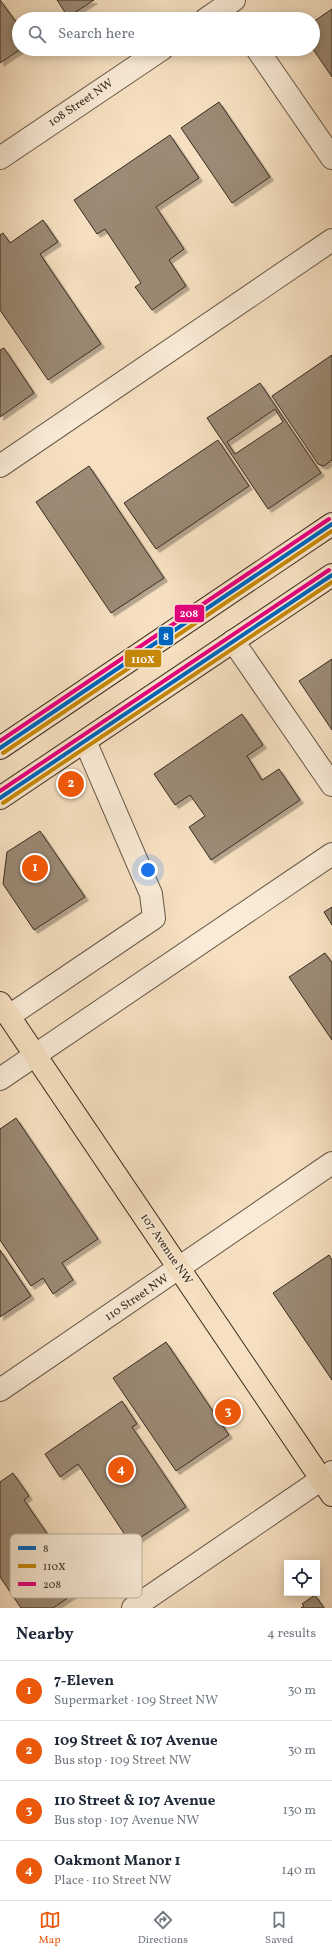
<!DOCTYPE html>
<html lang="en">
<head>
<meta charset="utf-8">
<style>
	:root { --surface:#fff; --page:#f2f2f3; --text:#1f2937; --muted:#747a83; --line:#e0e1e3; --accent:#ea580c }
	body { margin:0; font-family:Vollkorn,serif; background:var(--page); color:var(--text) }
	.controls { position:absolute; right:12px; bottom:12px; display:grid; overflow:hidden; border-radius:0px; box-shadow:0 2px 10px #0003 }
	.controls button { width:36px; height:36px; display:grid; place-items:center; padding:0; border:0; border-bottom:1px solid var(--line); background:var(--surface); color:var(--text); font:20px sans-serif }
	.you { position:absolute; left:148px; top:870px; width:14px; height:14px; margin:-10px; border:3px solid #fff; border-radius:50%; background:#1a73e8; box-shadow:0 0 0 6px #1a73e833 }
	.badge { display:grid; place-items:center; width:26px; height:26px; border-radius:50%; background:var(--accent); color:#fff; font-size:13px; font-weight:700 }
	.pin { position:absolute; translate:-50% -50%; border:2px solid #fff; box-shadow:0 1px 4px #0006 }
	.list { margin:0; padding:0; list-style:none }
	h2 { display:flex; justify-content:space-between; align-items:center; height:52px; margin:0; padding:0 16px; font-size:17px }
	h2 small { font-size:13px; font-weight:400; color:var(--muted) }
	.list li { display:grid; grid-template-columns:26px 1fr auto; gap:12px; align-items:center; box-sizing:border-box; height:60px; padding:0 16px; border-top:1px solid var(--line) }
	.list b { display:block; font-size:15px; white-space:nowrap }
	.list p { margin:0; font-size:13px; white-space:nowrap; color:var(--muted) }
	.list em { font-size:13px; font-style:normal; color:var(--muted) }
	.icon { flex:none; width:22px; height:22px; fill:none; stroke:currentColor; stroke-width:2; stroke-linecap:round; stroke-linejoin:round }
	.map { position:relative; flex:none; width:332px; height:1608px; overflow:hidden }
	.search { position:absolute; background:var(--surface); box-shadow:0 2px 10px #0003; left:12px; right:12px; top:12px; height:44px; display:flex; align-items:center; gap:10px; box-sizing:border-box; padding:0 14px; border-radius:22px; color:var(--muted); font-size:15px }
	.sheet { height:292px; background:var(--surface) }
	nav { display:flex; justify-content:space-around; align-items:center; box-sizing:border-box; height:56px; border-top:1px solid var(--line); background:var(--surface); font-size:11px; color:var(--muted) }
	nav a { display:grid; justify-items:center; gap:2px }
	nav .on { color:var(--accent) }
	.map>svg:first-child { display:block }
</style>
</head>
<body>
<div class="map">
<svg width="332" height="1608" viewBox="0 0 332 1608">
	<defs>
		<filter id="shadow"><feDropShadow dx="3.5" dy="3.5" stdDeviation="0" flood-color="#0004"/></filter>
	</defs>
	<rect width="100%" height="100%" fill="#f6e0c1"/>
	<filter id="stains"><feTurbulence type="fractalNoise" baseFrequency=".005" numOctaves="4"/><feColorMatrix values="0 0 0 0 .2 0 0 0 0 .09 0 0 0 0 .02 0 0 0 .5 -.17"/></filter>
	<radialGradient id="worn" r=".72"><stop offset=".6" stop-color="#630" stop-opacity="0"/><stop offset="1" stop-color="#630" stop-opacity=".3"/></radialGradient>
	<path fill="#9b8a74" stroke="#382c21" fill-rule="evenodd" filter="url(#shadow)" d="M0,0L19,26V49H21L0,63Z
		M57,0H94L68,17Z
		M332,9V77L313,49V22Z
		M219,102L270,177L232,203L181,128Z
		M170,135L199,178L156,207L184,249L169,260L186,286L152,310L135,287L141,283L105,229L97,234L74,200Z
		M43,220L58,242L40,254L101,344L48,380L0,310V235L3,233L10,243Z
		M4,348L34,393L0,417V350Z
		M332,355V460L324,466L318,464L272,396Z
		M260,383L321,473L268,509L207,418ZM275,409L283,422L235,454L227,442Z
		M218,440L249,486L156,549L124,503Z
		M89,466L164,578L111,613L36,502Z
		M332,659V730L299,681Z
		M242,714L263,745L247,756L262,780L279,769L300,800L211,860L189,827L205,816L190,795L175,805L154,774Z
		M40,831L85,897L34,930L3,884L7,852Z
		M332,907V925L324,912Z
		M325,953L332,963V1040L289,977Z
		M16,1118L98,1239L62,1263L73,1280L53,1294L43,1278L31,1286L0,1240V1129Z
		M0,1250L31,1296L0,1317Z
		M329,1255L332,1260V1380L273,1293Z
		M166,1342L229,1435L176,1471L113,1378Z
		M122,1401L137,1424L132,1427L186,1507L131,1544L78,1464L60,1477L45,1454Z
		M13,1473L29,1496L24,1500L84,1587L53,1608H21L0,1577V1482Z
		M315,1595L324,1608H301L304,1606L302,1604Z"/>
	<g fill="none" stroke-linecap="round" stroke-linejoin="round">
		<defs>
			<path id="minor" d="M206,19L234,0
				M257,49L332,158
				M0,158L162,49
				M0,466L332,240
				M233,641L332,785
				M9,1016L154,918L151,894L85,741
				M0,1079L332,854
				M0,1390L332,1163
				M133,1608L332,1472"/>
			<path id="major" d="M0,748L332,524
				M0,798L332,575
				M0,1003L332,1495"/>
		</defs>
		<use href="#minor" stroke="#685949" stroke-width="24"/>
		<use href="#major" stroke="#382c21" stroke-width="24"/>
		<use href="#minor" stroke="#f9ebd7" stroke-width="22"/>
		<use href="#major" stroke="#f6e0c1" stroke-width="22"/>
		<defs>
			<path id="bus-1" d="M0,748L332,524
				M0,798L332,575"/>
			<path id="bus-2" d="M3,753L332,531
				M3,803L332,582"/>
			<path id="bus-3" d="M0,741L329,519
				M0,791L329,570"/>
		</defs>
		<use href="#bus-1" stroke="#f9ebd7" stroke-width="7"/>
		<use href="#bus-2" stroke="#f9ebd7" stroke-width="7"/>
		<use href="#bus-3" stroke="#f9ebd7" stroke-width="7"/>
		<use href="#bus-1" stroke="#0065bd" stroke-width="4"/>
		<use href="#bus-2" stroke="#c78808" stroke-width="4"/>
		<use href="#bus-3" stroke="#e5007d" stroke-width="4"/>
	</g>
	<g text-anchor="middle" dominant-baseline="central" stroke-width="3" stroke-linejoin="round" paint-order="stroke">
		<g font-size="12" fill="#382c21" stroke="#f9ebd7">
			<text transform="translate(81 103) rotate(-34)">108 Street NW</text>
			<text transform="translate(166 1249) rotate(56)">107 Avenue NW</text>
			<text transform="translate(137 1298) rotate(-34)">110 Street NW</text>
		</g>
	</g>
	<rect x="10" y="1534" width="132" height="64" rx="6" fill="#f9ebd7" stroke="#bfb2a0" stroke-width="1"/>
	<rect x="18" y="1546" width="18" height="4" fill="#0065bd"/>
	<rect x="18" y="1564" width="18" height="4" fill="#c78808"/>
	<rect x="18" y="1582" width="18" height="4" fill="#e5007d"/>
	<g font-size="11" fill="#382c21">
		<text x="43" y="1552">8</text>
		<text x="43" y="1570">110X</text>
		<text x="43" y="1588">208</text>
	</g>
	<g stroke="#f9ebd7" stroke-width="1.5">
		<rect x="174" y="604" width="31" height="19" rx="4" fill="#e5007d"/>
		<rect x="158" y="626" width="16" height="20" rx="4" fill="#0065bd"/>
		<rect x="124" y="649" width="38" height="19" rx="4" fill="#c78808"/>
	</g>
	<g font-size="11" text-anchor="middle" font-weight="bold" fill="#fff">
		<text x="189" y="617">208</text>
		<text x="166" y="640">8</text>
		<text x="143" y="663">110X</text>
	</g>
	<rect width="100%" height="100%" filter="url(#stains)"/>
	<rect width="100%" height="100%" fill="url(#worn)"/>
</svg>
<div class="controls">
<button><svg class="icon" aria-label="locate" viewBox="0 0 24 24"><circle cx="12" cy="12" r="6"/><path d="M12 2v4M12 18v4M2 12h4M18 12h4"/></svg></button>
</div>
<div class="you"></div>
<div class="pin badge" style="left:35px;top:868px">1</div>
<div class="pin badge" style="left:71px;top:784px">2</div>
<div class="pin badge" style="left:228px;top:1412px">3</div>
<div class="pin badge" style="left:121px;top:1470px">4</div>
<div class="search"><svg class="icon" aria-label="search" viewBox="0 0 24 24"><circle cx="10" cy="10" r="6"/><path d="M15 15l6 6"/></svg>Search here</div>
</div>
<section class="sheet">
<h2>Nearby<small>4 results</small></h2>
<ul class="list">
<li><span class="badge">1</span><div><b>7-Eleven</b><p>Supermarket · 109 Street NW</p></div><em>30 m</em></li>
<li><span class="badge">2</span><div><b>109 Street &amp; 107 Avenue</b><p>Bus stop · 109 Street NW</p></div><em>30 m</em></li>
<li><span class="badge">3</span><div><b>110 Street &amp; 107 Avenue</b><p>Bus stop · 107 Avenue NW</p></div><em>130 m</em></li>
<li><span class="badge">4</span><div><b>Oakmont Manor 1</b><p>Place · 110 Street NW</p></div><em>140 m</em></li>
</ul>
</section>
<nav>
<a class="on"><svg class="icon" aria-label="map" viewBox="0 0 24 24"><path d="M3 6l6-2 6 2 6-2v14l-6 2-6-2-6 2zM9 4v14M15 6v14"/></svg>Map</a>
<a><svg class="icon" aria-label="directions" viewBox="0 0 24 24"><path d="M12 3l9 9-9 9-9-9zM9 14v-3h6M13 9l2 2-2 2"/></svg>Directions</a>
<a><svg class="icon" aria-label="saved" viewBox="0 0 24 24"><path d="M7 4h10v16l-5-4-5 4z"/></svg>Saved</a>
</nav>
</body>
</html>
